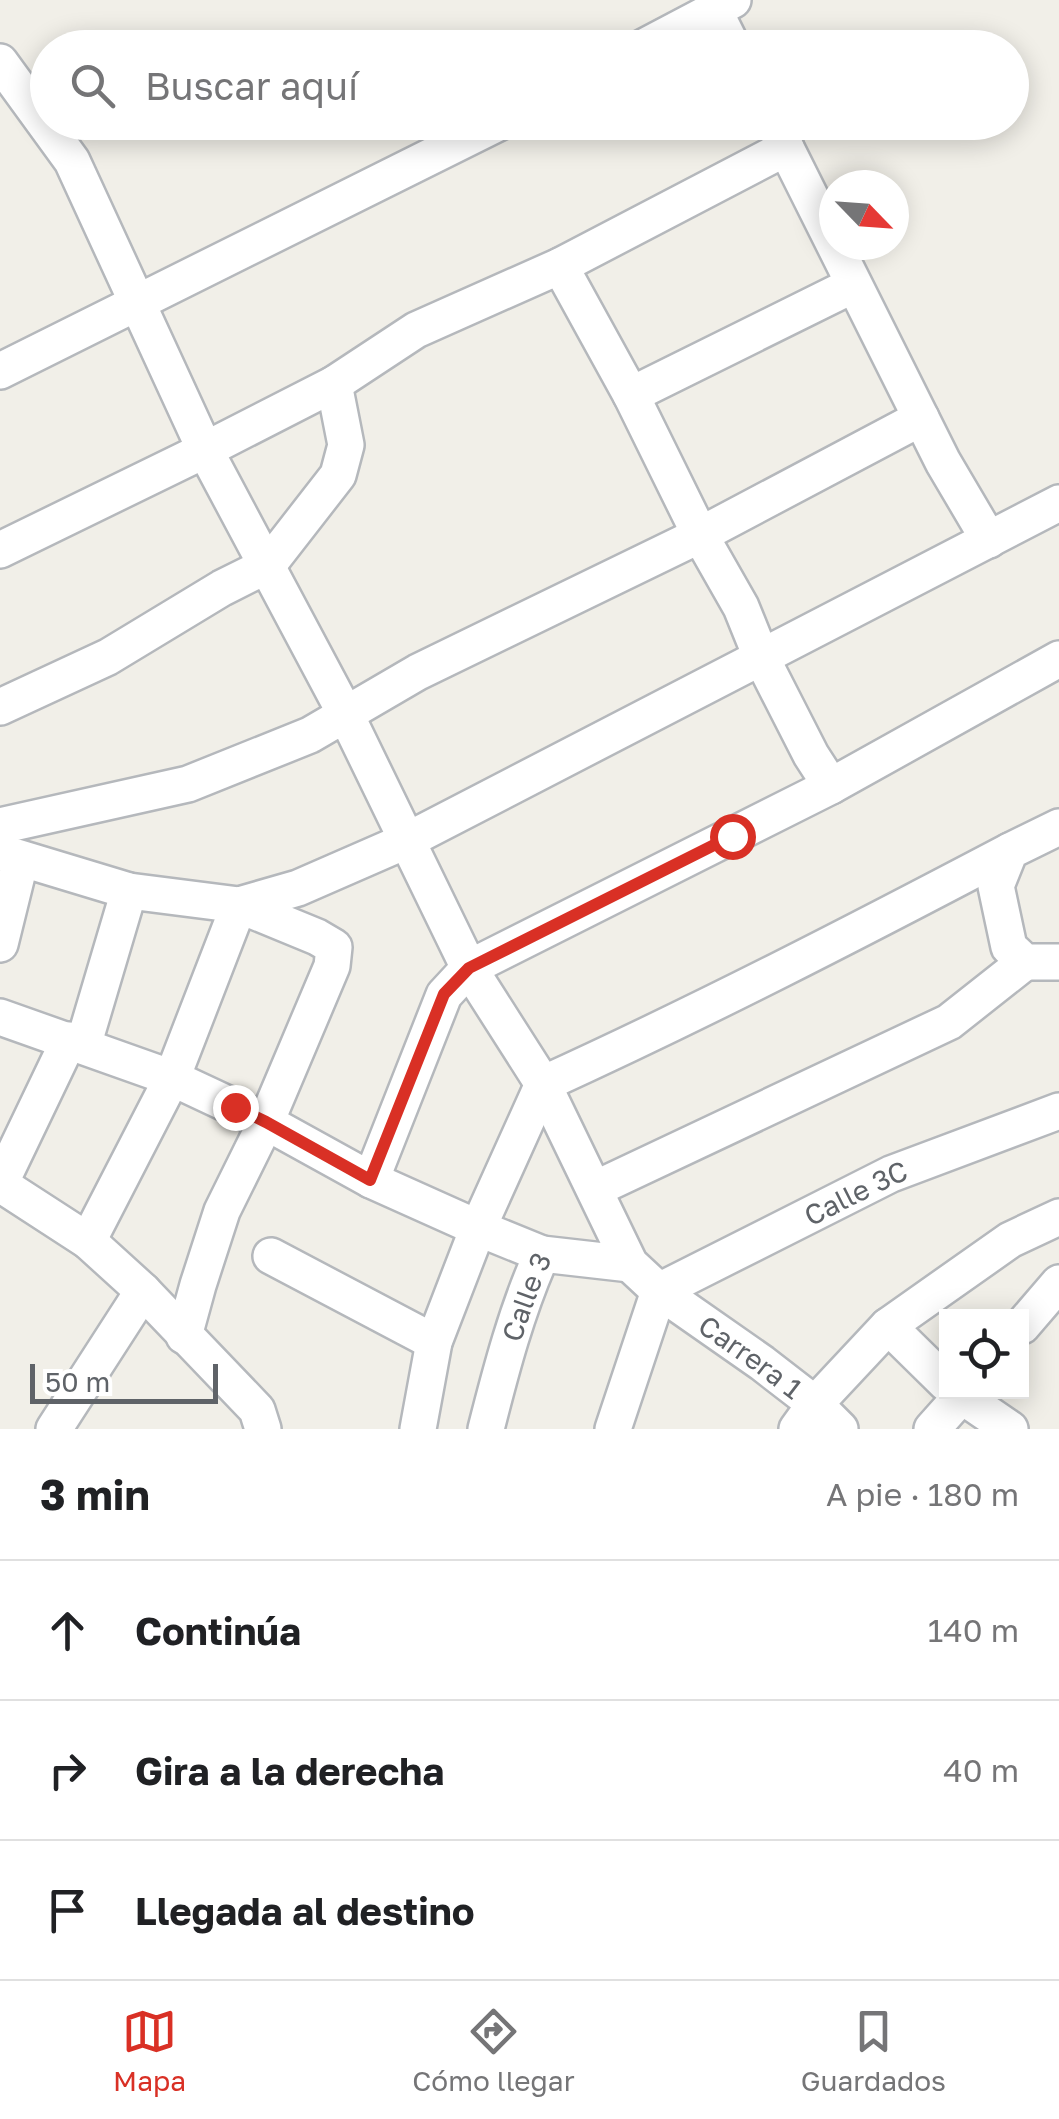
<!DOCTYPE html>
<html lang="es">
<head>
<meta charset="utf-8">
<style>
	:root { --surface:#fff; --page:#f2f2f2; --text:#202124; --muted:#757577; --line:#e0e0e0; --accent:#d93025 }
	body { margin:0; font-family:"Golos Text",sans-serif; background:var(--page); color:var(--text) }
	.controls { position:absolute; right:30px; bottom:30px; display:grid; overflow:hidden; border-radius:0px; box-shadow:0 5px 25px #0003 }
	.controls button { width:90px; height:90px; display:grid; place-items:center; padding:0; border:0; border-bottom:2px solid var(--line); background:var(--surface); color:var(--text); font:50px sans-serif }
	.compass { position:absolute; left:819px; top:170px; width:90px; height:90px; border-radius:50%; background:var(--surface); box-shadow:0 5px 25px #0003; rotate:115deg }
	.scale { position:absolute; left:30px; bottom:25px; width:188px; box-sizing:border-box; padding-left:10px; border:5px solid #5f6368; border-top:0; font-size:28px; line-height:35px; white-space:nowrap; color:#5f6368; -webkit-text-stroke:8px #fff; paint-order:stroke }
	.stop { position:absolute; width:30px; height:30px; margin:-22px; border:8px solid #d93025; border-radius:50%; background:#fff }
	.stop.end { background:#d93025; border-color:#fff; box-shadow:0 2px 10px #0008 }
	.list { margin:0; padding:0; list-style:none }
	h2 { display:flex; justify-content:space-between; align-items:center; height:130px; margin:0; padding:0 40px; font-size:42px }
	h2 small { font-size:32px; font-weight:400; color:var(--muted) }
	.list li { display:grid; grid-template-columns:65px 1fr auto; gap:30px; align-items:center; box-sizing:border-box; height:140px; padding:0 40px; border-top:2px solid var(--line) }
	.list b { display:block; font-size:38px; white-space:nowrap }
	.list em { font-size:32px; font-style:normal; color:var(--muted) }
	.icon { flex:none; width:55px; height:55px; fill:none; stroke:currentColor; stroke-width:2; stroke-linecap:round; stroke-linejoin:round }
	.map { position:relative; flex:none; width:1059px; height:1429px; overflow:hidden }
	.search { position:absolute; background:var(--surface); box-shadow:0 5px 25px #0003; left:30px; right:30px; top:30px; height:110px; display:flex; align-items:center; gap:25px; box-sizing:border-box; padding:0 35px; border-radius:55px; color:var(--muted); font-size:38px }
	.sheet { height:550px; background:var(--surface) }
	nav { display:flex; justify-content:space-around; align-items:center; box-sizing:border-box; height:140px; border-top:2px solid var(--line); background:var(--surface); font-size:28px; color:var(--muted) }
	nav a { display:grid; justify-items:center; gap:5px }
	nav .on { color:var(--accent) }
	.map>svg:first-child { display:block }
</style>
</head>
<body>
<div class="map">
<svg width="1059" height="1429" viewBox="0 0 1059 1429">
	<rect width="100%" height="100%" fill="#f1efe8"/>
	<g fill="none" stroke-linecap="round" stroke-linejoin="round">
		<defs>
			<g id="minor">
				<path d="M714,10L733,48"/>
				<path d="M642,48L733,0"/>
				<path id="s1" d="M0,62L72,161L205,450L345,713L469,968L543,1084L630,1264L659,1291L762,1363L815,1404L840,1429"/>
				<path d="M773,122L943,462L989,540"/>
				<path d="M560,266L631,395L700,535L741,607L762,659L811,755L831,786"/>
				<path d="M0,371L500,122"/>
				<path d="M631,395L853,285"/>
				<path d="M0,550L205,450L334,384L416,330L560,266L786,148"/>
				<path d="M0,707L108,657L222,588L268,565L338,475L346,445L334,384"/>
				<path d="M0,826L188,784L310,735L418,672L700,535L921,418"/>
				<path d="M1059,827L1010,851L996,886L1009,947L1025,962H1059"/>
				<path d="M0,852L129,891L239,905L298,888L408,840L1059,503"/>
				<path d="M0,944L21,859"/>
				<path d="M0,1017L172,1078L266,1122L371,1180L478,1228L542,1254"/>
				<path d="M83,1046L129,891"/>
				<path d="M371,1180L444,995L469,968L831,786L1059,659"/>
				<path d="M0,1184L88,1241L143,1291L257,1410L263,1429"/>
				<path d="M0,1184L69,1040"/>
				<path d="M595,1189L949,1022L1025,962"/>
				<path d="M88,1241L172,1078L239,905L317,937L334,947L332,966L266,1122L222,1211L198,1285L184,1336"/>
				<path d="M271,1256L434,1342"/>
				<path id="s2" d="M659,1291L891,1174L1059,1111"/>
				<path d="M888,1326L946,1383"/>
				<path d="M1022,1326L1059,1283"/>
				<path d="M956,1392L1010,1429"/>
				<path d="M54,1429L143,1291"/>
				<path d="M418,1429L434,1342L478,1228L543,1084C701,1012 856,932 1010,851"/>
				<path id="s3" d="M486,1429C501,1370 517,1309 542,1254L630,1264"/>
				<path d="M613,1429L659,1291"/>
				<path d="M797,1429L815,1404L888,1326L1010,1240L1059,1217"/>
				<path d="M932,1429L965,1392"/>
			</g>
		</defs>
		<use href="#minor" stroke="#b5b8bc" stroke-width="40"/>
		<use href="#minor" stroke="#fff" stroke-width="35"/>
	</g>
	<g fill="none" stroke-linecap="round" stroke-linejoin="round">
		<path stroke="#d93025" stroke-width="12" d="M235,1107L266,1122L370,1180L444,994L469,968L732,836"/>
	</g>
	<g text-anchor="middle" dominant-baseline="central" stroke-width="9" stroke-linejoin="round" paint-order="stroke">
		<g font-size="28" fill="#5f6368" stroke="#fff">
			<text stroke="none"><textPath href="#s2" startOffset="220">Calle 3C</textPath></text>
			<text stroke="none"><textPath href="#s3" startOffset="138">Calle 3</textPath></text>
			<text stroke="none"><textPath href="#s1" startOffset="1512">Carrera 1</textPath></text>
		</g>
	</g>
</svg>
<div class="controls">
<button><svg class="icon" aria-label="locate" viewBox="0 0 24 24"><circle cx="12" cy="12" r="6"/><path d="M12 2v4M12 18v4M2 12h4M18 12h4"/></svg></button>
</div>
<svg class="compass" viewBox="-18 -18 36 36"><path d="M0-13l5 13h-10z" fill="#e53935"/><path d="M0 13l5-13h-10z" fill="#757577"/></svg>
<div class="scale">50 m</div>
<div class="stop" style="left:732px;top:836px"></div>
<div class="stop end" style="left:235px;top:1107px"></div>
<div class="search"><svg class="icon" aria-label="search" viewBox="0 0 24 24"><circle cx="10" cy="10" r="6"/><path d="M15 15l6 6"/></svg>Buscar aquí</div>
</div>
<section class="sheet">
<h2>3 min<small>A pie · 180 m</small></h2>
<ul class="list">
<li><svg class="icon" aria-label="ahead" viewBox="0 0 24 24"><path d="M12 20V5M6 11l6-6 6 6"/></svg><div><b>Continúa</b></div><em>140 m</em></li>
<li><svg class="icon" aria-label="right" viewBox="0 0 24 24"><path d="M7 20v-9h11M14 6l5 5-5 5"/></svg><div><b>Gira a la derecha</b></div><em>40 m</em></li>
<li><svg class="icon" aria-label="arrive" viewBox="0 0 24 24"><path d="M6 21V4h12l-3 4 3 4H6"/></svg><div><b>Llegada al destino</b></div></li>
</ul>
</section>
<nav>
<a class="on"><svg class="icon" aria-label="map" viewBox="0 0 24 24"><path d="M3 6l6-2 6 2 6-2v14l-6 2-6-2-6 2zM9 4v14M15 6v14"/></svg>Mapa</a>
<a><svg class="icon" aria-label="directions" viewBox="0 0 24 24"><path d="M12 3l9 9-9 9-9-9zM9 14v-3h6M13 9l2 2-2 2"/></svg>Cómo llegar</a>
<a><svg class="icon" aria-label="saved" viewBox="0 0 24 24"><path d="M7 4h10v16l-5-4-5 4z"/></svg>Guardados</a>
</nav>
</body>
</html>
